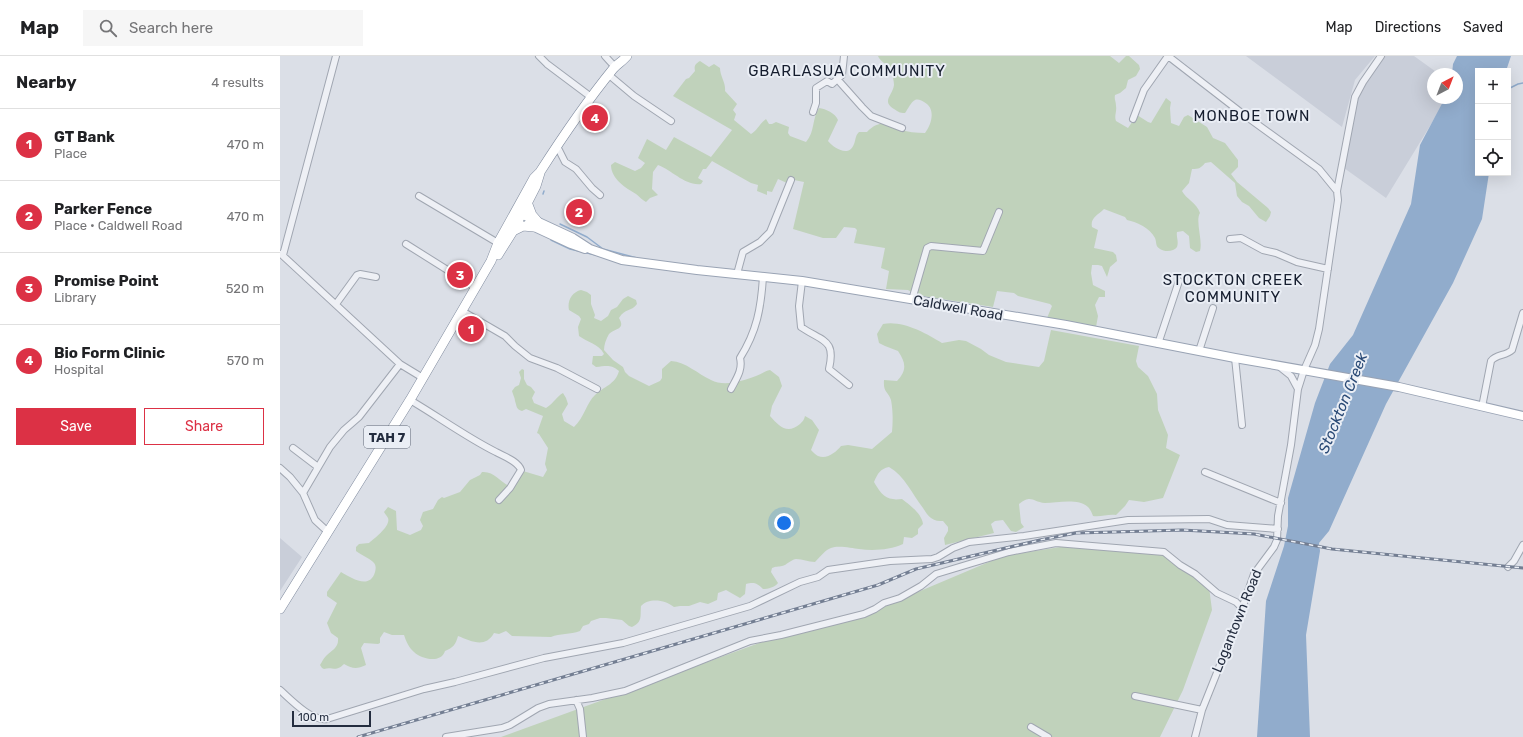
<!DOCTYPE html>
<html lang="en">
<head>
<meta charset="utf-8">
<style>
	:root { --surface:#fff; --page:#f6f6f6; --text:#202124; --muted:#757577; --line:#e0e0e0; --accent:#dc3145 }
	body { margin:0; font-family:Rubik,sans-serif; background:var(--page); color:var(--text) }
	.controls { position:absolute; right:12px; top:12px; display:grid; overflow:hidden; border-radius:0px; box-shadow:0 4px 16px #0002 }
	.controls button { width:36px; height:36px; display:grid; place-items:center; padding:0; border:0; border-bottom:1px solid var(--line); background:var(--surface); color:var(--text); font:20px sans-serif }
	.compass { position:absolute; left:1147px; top:12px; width:36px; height:36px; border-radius:50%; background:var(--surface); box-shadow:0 4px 16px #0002; rotate:42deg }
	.scale { position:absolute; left:12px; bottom:10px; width:79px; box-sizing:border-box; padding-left:4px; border:2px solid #242d3f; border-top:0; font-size:11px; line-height:14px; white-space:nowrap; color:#242d3f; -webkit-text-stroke:3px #eaeef5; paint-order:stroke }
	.you { position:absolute; left:504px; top:467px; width:14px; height:14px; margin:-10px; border:3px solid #fff; border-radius:50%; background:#1a73e8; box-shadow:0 0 0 6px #1a73e833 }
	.badge { display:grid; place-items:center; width:26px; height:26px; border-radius:50%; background:var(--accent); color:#fff; font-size:13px; font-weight:700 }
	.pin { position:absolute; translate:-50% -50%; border:2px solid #fff; box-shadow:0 1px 4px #0006 }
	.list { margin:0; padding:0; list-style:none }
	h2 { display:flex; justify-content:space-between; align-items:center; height:52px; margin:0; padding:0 16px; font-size:17px }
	h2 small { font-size:13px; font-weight:400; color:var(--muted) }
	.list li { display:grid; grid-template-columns:26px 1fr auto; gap:12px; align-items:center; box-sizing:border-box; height:72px; padding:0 16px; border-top:1px solid var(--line) }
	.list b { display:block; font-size:15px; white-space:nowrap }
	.list p { margin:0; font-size:13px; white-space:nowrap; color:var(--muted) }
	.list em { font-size:13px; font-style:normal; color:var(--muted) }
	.actions { display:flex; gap:8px; padding:12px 16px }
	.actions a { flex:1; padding:9px 0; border:1px solid var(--accent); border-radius:0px; text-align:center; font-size:14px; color:var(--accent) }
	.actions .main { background:var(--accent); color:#fff }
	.icon { flex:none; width:22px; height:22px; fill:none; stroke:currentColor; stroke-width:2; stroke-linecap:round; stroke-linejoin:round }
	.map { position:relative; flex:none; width:1243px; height:681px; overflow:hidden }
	header { display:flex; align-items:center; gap:24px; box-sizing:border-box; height:56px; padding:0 20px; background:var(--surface); border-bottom:1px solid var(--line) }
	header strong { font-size:19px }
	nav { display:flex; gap:22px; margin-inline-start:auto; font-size:14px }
	.search { width:280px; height:36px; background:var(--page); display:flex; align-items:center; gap:10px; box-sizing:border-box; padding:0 14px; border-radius:0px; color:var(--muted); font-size:15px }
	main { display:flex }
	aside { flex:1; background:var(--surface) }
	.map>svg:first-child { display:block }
</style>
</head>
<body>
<header>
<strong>Map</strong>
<div class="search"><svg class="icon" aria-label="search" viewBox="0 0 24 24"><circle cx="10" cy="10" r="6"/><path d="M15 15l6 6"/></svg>Search here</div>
<nav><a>Map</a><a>Directions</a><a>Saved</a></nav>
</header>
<main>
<aside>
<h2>Nearby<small>4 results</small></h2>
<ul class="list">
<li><span class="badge">1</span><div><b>GT Bank</b><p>Place</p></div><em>470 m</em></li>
<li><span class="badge">2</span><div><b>Parker Fence</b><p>Place · Caldwell Road</p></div><em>470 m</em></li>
<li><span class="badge">3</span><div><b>Promise Point</b><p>Library</p></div><em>520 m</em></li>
<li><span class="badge">4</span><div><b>Bio Form Clinic</b><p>Hospital</p></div><em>570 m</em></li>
</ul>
<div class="actions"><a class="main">Save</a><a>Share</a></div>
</aside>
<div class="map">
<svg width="1243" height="681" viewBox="0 0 1243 681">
	<rect width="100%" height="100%" fill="#dbdfe7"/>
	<path fill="#c9ced9" d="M966,0H1095L1075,24L1062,71Z
		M1103,0H1134L1159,18H1153V42H1167L1106,142L1064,112L1077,32Z
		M0,482L22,501L0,535Z"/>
	<path fill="#c0d2bb" d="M598,0H830L839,7L846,0H849L859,9L860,13L856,20L848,24L846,32L840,37L835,39C834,44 836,45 836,50C837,56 834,60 836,65L848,72L857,59L868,66L871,67L886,42L891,46L890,52L891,67L899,70L904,61L908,59L927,71L933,82L945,87L958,104V111L951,118L957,126L988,152L991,156L990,160L986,166L979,162L969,150L962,146L957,140L955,127L931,106L925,107C921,112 919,113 912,113L909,127L902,135C906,143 917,147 920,157C915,165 923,184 920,195L916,196L910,192L909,180L903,175L897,176C896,181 899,185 897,191C894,196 884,196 880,193C875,190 877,187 875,182C870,172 857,166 847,164L845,161L824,153C818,159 810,162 812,171L818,174L814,192L833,196L836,199L837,205L830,211L827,221L822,210L818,209H812L811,217L813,229L825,235V241H819L815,249L818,260L816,271L767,262L772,250L770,248L738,240L734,237L717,235L713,251L636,239L628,234L606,233L609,215L601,212L605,192L574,187L577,174L575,172L564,171L556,182H543L513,173L524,126L509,123L507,127L498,123L492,136L487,135V139L477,135L478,129L471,127L432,105L426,113H423L418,122L423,125L421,128C405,130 392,114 378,109L373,116L372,133L378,139L370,142L366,146C362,144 360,141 356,138C346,132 331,123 331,109L335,106L355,115L361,112L365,107L358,102L367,83L386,94L394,81L431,101L452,74L393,40L406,23L409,22L415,15C414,10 415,8 420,5L429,11L434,8L440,12C440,20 446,27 445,35L457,48L453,54L456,58L454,64L471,78C477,75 480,67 486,63L489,68H492L496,66L509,71L508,77L510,80L526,86C535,76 532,62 539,52C546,53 555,57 558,64L548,85C554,92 569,102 574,88C576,83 575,80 579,76H587C600,63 604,69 619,73C627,76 637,77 645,77C652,68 656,52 644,46C641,44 638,43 635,44C631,46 628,53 625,57C619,57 619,56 614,53C601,45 613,39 614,29C614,24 612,17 610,13C608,8 600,6 598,0Z
		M301,234L307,236L311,239V248L315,259L314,262L321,265L328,260L331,254L337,251L343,243L348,240L356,244L357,248C351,256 345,252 339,262C346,274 335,272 329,278C326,283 324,289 324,294L333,304L343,311L345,316L349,320L369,330L380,325L382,322V313L391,305C406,306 418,318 431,324C444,331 463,325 476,320C481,318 485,315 490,314L499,321L502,330L492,350L490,360C499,370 507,379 520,368C523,365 524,364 525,360L532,364L539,374L531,394C533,396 536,399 538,400C547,404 556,396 561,390L568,389L592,393L612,376C613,365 613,355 611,344C608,335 603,337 604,324L617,325C627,314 626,307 618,295L605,290L599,287L597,278L603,268C622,264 646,277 662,287L679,284L686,285L701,293L709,299L726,306L759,311L764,305L771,274L859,290L856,305L858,311L868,320L877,338L878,354L888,379L886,392L900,399L883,442L864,446L849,444L845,450L836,459C828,458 821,461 813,460C812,457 810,453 808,451C798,442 777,447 765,447C752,446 752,438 739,448L741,467L744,471L736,476L731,475L723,464L715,465L711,468L714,477L665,489L664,482L668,475V471L663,465C659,465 655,465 651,462C648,460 645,455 643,452C632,438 625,420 609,411C600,413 598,417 594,426C598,433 604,443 613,443C616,444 619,443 622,443C630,449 642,458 643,468L638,473V478L632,482L624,481L623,488C610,494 593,495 579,493C572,492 558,489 551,492C545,494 540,501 535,506C528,506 523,503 516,503C510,504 507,509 502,510C498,511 496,510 492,512L491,516L498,527C495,531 488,533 483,533C477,527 474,526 466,528L465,538L460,542L446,534L438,537L437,544L428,548L420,546L409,550H400L394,551C386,544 369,541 361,550C360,560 363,566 352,571L349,570L342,564L326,562H320L311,565L309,568L303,570L300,575C290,579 280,577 271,581L232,580L226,575L219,578L214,577C205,593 191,585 178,580C176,588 173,592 165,595C161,608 141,603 134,596C129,592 126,585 124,579H112L104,576L100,582V587L98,588L84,587L81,592L86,609C77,613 73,613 64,608C55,617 53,610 44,613L42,612L40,609C42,606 43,603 46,600C52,594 59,592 58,582L51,577L47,567L57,547L47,540V536L61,516C71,522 90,534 95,516C96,513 96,509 94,507C91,503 81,499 76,495V491L79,488L89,487C95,482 111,470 108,462C107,460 105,458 104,456L108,451L116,455L117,474L130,479L141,474L143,470L140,464L143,456L153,453L158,444L162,441L164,442L180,436L190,424L200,419L202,416C214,415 219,425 229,430L243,415L263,421L267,414L265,408L268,392L259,378L257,377L263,360L246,353L242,355C236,353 237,351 235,345C235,342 233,339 232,335L235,331L239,329L241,322L239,316L242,313L244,314V323L247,329L251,331L255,336L252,342L254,347L266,352C274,347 277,340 283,337L286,342L288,348L282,358L284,365L294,371C304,362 307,346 315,339C324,330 335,329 339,315C331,308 326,310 316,311L312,308L313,300H322L324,298C319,288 307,286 299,280L298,271L301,263L299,260L289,254C287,245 292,236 301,234Z
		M799,488L888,500L929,531L932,554L903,634L880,681H221L501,579L574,563L723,500Z"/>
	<path fill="#91accc" d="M1177,0H1231L1226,15H1198V117H1209L1202,163L1173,227L1106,348L1049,475L1039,487L1040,495L1026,579L1030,681H977L986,545L1004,490L1008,470V442L1035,347L1050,308L1073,279L1131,148L1140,89L1165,42H1177V18H1172L1173,8Z"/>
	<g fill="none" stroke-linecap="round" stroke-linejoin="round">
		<path stroke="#91accc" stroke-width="1.5" d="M1228,33L1238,28L1243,27
			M263,138L264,135
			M280,168L307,181L323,193L357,202
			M271,184L290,193L320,200"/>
		<defs>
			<path id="minor" d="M259,0L267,8L311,41
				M325,0L335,11
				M888,0L963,58L1039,113L1057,135L1058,144L1039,273L1035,289L1024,314L1018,333L1011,389L998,460L997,484L994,491L974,518L958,564L922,654L915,681
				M329,19L354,40L391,65
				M558,24L582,51L591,60L622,72
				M533,56L536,47V32L547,25L552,28L562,19L564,0
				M853,63L864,34L888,0
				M275,92L279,94L285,106L296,113L312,132L320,139
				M1057,135L1075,41L1083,26L1101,0
				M139,140L218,187
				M950,183L961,182L983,194L996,197L1017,206L1048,213
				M126,188L196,232
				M1,198L120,308L143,322
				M3,199L56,0
				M457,218L463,196L480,186L490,176L511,124
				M522,225L519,250L521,271C543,286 556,283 549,313L569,329
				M632,244L647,192L651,190L703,195L719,156
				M56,248L77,219L80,218L96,221
				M182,255L225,280L235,290L250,302L277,312L317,333
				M878,288L899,225
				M919,295L933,252
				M955,302L962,369
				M1001,312L1011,320L1018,333
				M451,333C456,323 463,314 460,302C477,275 481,252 483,221
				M130,344C159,361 186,381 216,396C223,400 238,405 241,414L230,432L219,444
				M1202,351L1211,305C1216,298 1226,300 1232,294L1243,257
				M13,392L38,411
				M0,412L10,421L23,437L35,464L48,476
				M925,416L1001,447
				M23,437L50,391L64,374L79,361L120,308
				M1228,511L1234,505L1243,489
				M0,634C11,644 32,666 47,663L144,633L175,626L264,602L343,587L470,550L520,526L538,521L548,514L610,505L652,503L658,501L673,492L689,486L744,480L848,464L929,463L947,469L998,473
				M855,640L922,654
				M296,644L300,653L303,681
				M751,671L768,681
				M166,681L222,672L230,669L258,652L269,648L312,642L345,635L470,585L501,579L584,558L595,553L604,547L620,542L641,530L656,518L729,496L776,487L884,496L900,509L915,518L937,537L956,546L962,552"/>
			<path id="major" d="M237,156L293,182L310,193L342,204L417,214L522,225L786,269L955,302L1119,331L1243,360
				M248,168L291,188L305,193"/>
			<path id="highway" d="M247,146L252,159L258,166
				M233,175L243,170L254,171
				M218,199L233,175L256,130L260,117
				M0,553L130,344L211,205L218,187L254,122L260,116C283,80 307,45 333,13C337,8 343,5 347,0"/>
		</defs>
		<use href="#minor" stroke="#a0a6b1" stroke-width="8"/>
		<use href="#major" stroke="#99a3b4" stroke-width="10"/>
		<use href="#highway" stroke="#818c9f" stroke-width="10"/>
		<use href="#minor" stroke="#eef0f5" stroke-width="6"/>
		<use href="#major" stroke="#fff" stroke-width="8"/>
		<use href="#highway" stroke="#fff" stroke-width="9"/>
		<defs>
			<path id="rail" d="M78,681L598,529L636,513L760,484L796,477L834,476L902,474L974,478L1052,493L1243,512"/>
		</defs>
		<use href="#rail" stroke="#737e92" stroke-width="3"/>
		<use href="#rail" stroke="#eaeef5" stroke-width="1.5" stroke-dasharray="4.5" stroke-linecap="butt"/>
	</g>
	<g text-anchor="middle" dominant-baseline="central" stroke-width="4" stroke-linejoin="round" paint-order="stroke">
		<rect fill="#eaeef5" stroke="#5f6776" stroke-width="1" x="84" y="370" width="46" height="22" rx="3"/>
		<g font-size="13" font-weight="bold" fill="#242d3f">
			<text x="107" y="381">TAH 7</text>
		</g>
		<g font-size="14" fill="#242d3f" stroke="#eaeef5">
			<text transform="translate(678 252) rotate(10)">Caldwell Road</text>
			<text transform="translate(957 565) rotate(-68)">Logantown Road</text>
		</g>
		<g font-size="15" letter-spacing="1" fill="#161e2f" stroke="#eaeef5">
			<text x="567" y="15">GBARLASUA COMMUNITY</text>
			<text x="972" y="60">MONBOE TOWN</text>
			<text x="953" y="224">STOCKTON CREEK<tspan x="953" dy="17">COMMUNITY</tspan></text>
		</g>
		<g font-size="15" font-style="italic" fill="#2a4a76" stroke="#eaeef5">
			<text transform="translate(1063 347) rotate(-68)">Stockton Creek</text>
		</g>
	</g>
</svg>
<div class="controls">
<button>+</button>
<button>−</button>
<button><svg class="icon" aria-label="locate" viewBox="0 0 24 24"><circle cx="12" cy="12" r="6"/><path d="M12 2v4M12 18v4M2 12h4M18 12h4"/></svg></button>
</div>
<svg class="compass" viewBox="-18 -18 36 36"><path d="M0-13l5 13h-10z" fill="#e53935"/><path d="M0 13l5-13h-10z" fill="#757577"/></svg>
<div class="scale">100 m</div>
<div class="you"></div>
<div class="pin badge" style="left:191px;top:273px">1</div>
<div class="pin badge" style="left:299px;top:156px">2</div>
<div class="pin badge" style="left:180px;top:219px">3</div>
<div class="pin badge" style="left:315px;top:62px">4</div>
</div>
</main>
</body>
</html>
